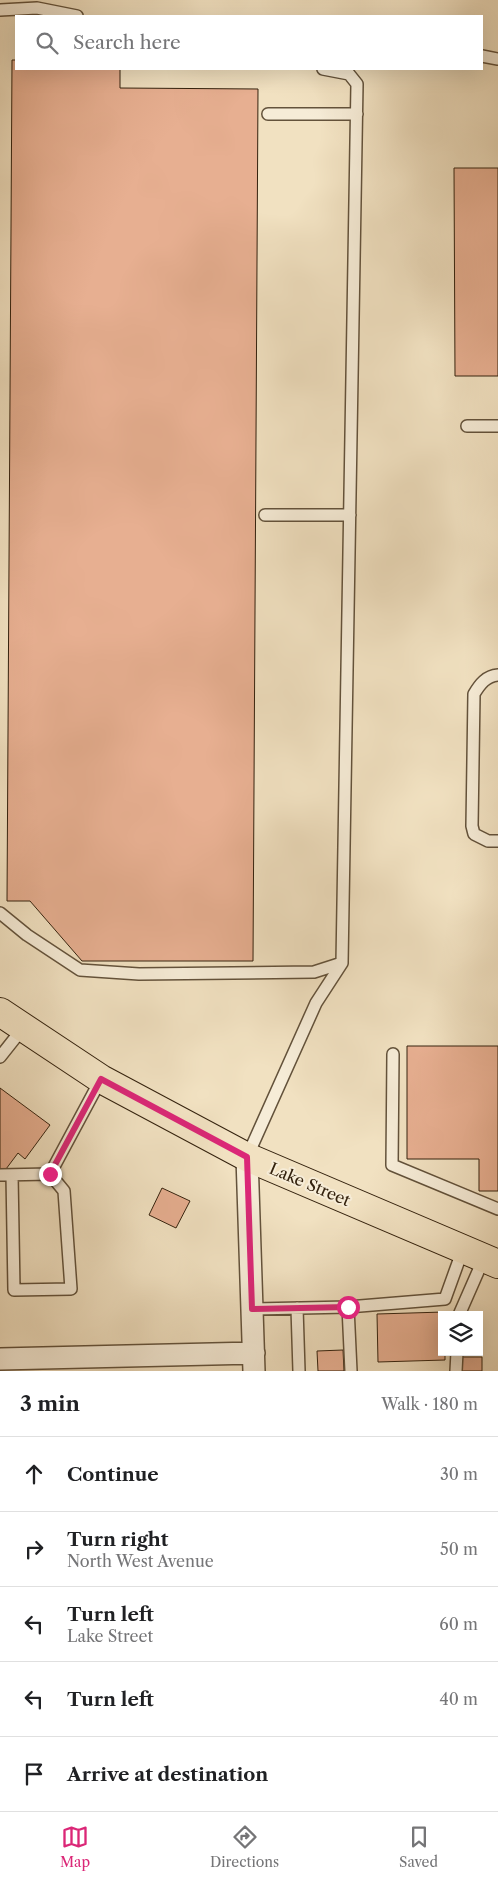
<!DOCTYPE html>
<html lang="en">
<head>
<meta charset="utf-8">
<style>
	:root { --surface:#fff; --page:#f6f6f6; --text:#202124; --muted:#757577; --line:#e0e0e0; --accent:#db2777 }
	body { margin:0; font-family:"Libre Caslon Text",serif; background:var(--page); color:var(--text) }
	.controls { position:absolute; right:15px; bottom:15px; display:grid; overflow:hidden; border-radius:0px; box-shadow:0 5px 20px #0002 }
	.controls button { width:45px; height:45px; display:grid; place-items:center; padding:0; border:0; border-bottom:1px solid var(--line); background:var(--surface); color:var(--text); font:25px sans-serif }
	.stop { position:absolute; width:15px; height:15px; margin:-11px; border:4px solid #db2777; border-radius:50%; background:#fff }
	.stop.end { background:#db2777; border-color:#fff; box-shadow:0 1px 5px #0008 }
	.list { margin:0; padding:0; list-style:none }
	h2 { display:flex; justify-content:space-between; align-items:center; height:65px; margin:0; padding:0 20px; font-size:21px }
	h2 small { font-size:16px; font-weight:400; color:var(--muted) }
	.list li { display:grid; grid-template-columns:32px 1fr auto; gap:15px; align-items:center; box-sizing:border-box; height:75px; padding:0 20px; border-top:1px solid var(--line) }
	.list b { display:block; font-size:19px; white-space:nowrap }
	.list p { margin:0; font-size:16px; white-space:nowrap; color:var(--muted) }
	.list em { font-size:16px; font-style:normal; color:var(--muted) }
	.icon { flex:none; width:28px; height:28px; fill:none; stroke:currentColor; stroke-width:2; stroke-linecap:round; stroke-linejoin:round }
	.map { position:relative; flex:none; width:498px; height:1371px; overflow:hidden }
	.search { position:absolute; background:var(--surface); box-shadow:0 5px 20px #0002; left:15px; right:15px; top:15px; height:55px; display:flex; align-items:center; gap:12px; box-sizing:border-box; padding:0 18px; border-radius:0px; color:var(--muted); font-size:19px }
	.sheet { height:440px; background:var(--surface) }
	nav { display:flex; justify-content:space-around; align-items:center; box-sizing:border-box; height:70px; border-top:1px solid var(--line); background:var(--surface); font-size:14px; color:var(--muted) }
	nav a { display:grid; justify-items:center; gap:2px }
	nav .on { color:var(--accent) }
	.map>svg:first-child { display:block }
</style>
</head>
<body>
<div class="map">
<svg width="498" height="1371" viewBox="0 0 498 1371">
	<rect width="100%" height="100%" fill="#f1e1c1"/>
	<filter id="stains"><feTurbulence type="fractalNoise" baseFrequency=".004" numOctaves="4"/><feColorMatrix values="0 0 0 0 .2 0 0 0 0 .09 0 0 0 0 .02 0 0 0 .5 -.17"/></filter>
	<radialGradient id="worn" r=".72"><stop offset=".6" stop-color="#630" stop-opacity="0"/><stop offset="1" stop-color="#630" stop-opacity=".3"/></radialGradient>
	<path fill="#e7af91" stroke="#34220e" d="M12,60H16V69H120V88L258,89L253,961H82L30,901H7Z
		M454,168H498V376H455Z
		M407,1046H498V1191H479V1159H407Z
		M0,1088L50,1125L25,1159L18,1153L3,1173L0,1171Z
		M162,1188L190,1201L176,1228L149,1215Z
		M444,1312V1315H442V1352H445V1360L378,1362L377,1314Z
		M343,1350L344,1371H318L317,1351Z
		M460,1357H482V1371H460Z"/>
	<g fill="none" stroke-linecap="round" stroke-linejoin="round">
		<defs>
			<path id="service" d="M0,10L37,8L77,16
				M482,56L498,59
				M268,114H357
				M467,426H498
				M265,515H350
				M498,675C486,676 480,684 474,694L472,826L474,834L488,841H498
				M0,913L27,935L80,970L139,974L314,972L342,963
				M393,1054L392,1165L498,1209
				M0,1057L23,1028
				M247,1157L316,1003L342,963L357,84L349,74L323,69
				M0,1175L50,1174L101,1079
				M12,1175L14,1290L71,1289L64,1191L50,1174
				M348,1307L445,1299L463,1249
				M297,1308L299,1371
				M252,1309L348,1307L351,1371
				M459,1315L484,1258
				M456,1371L457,1352"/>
			<path id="minor" d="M247,1157L254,1371
				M0,1359L254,1353"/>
			<path id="primary" d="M0,1012L101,1079L247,1157L498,1264"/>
		</defs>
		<use href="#service" stroke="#63523b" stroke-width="14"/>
		<use href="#minor" stroke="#63523b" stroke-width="24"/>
		<use href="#primary" stroke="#34220e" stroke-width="30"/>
		<use href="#service" stroke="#f6ecd7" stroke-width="11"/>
		<use href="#minor" stroke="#f6ecd7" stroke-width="21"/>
		<use href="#primary" stroke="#f1e1c1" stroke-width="28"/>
	</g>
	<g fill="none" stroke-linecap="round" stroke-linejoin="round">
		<path stroke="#db2777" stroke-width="6" d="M50,1174L101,1079L247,1157L252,1309L348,1307"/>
	</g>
	<g text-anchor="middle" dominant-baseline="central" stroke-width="4" stroke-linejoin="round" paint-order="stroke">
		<g font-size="16" fill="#34220e" stroke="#f6ecd7">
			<text transform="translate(310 1184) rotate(23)">Lake Street</text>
		</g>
	</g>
	<rect width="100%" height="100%" filter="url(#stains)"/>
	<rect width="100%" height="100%" fill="url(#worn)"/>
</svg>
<div class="controls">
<button><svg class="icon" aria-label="layers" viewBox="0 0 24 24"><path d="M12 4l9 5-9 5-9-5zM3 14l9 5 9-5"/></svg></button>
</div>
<div class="stop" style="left:348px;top:1307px"></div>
<div class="stop end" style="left:50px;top:1174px"></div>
<div class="search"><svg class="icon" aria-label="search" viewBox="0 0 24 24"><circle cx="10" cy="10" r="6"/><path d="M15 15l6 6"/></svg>Search here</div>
</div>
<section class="sheet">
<h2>3 min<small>Walk · 180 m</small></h2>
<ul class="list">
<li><svg class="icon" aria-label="ahead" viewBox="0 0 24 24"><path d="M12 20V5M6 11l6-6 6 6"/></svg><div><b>Continue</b></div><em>30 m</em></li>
<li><svg class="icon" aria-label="right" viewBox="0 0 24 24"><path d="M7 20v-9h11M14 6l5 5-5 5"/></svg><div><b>Turn right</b><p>North West Avenue</p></div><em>50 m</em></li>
<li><svg class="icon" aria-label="left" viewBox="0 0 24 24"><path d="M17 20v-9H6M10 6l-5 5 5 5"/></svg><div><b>Turn left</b><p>Lake Street</p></div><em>60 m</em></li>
<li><svg class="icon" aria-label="left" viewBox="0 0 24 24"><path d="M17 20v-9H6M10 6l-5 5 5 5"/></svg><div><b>Turn left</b></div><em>40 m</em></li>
<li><svg class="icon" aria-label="arrive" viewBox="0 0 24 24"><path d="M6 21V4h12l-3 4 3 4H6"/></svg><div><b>Arrive at destination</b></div></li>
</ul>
</section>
<nav>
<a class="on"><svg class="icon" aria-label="map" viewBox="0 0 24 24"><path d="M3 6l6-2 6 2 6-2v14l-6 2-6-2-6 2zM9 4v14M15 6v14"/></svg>Map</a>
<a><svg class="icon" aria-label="directions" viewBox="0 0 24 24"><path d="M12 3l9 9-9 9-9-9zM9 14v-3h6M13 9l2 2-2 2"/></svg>Directions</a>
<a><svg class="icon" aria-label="saved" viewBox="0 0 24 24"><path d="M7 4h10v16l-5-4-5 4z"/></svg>Saved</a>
</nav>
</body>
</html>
